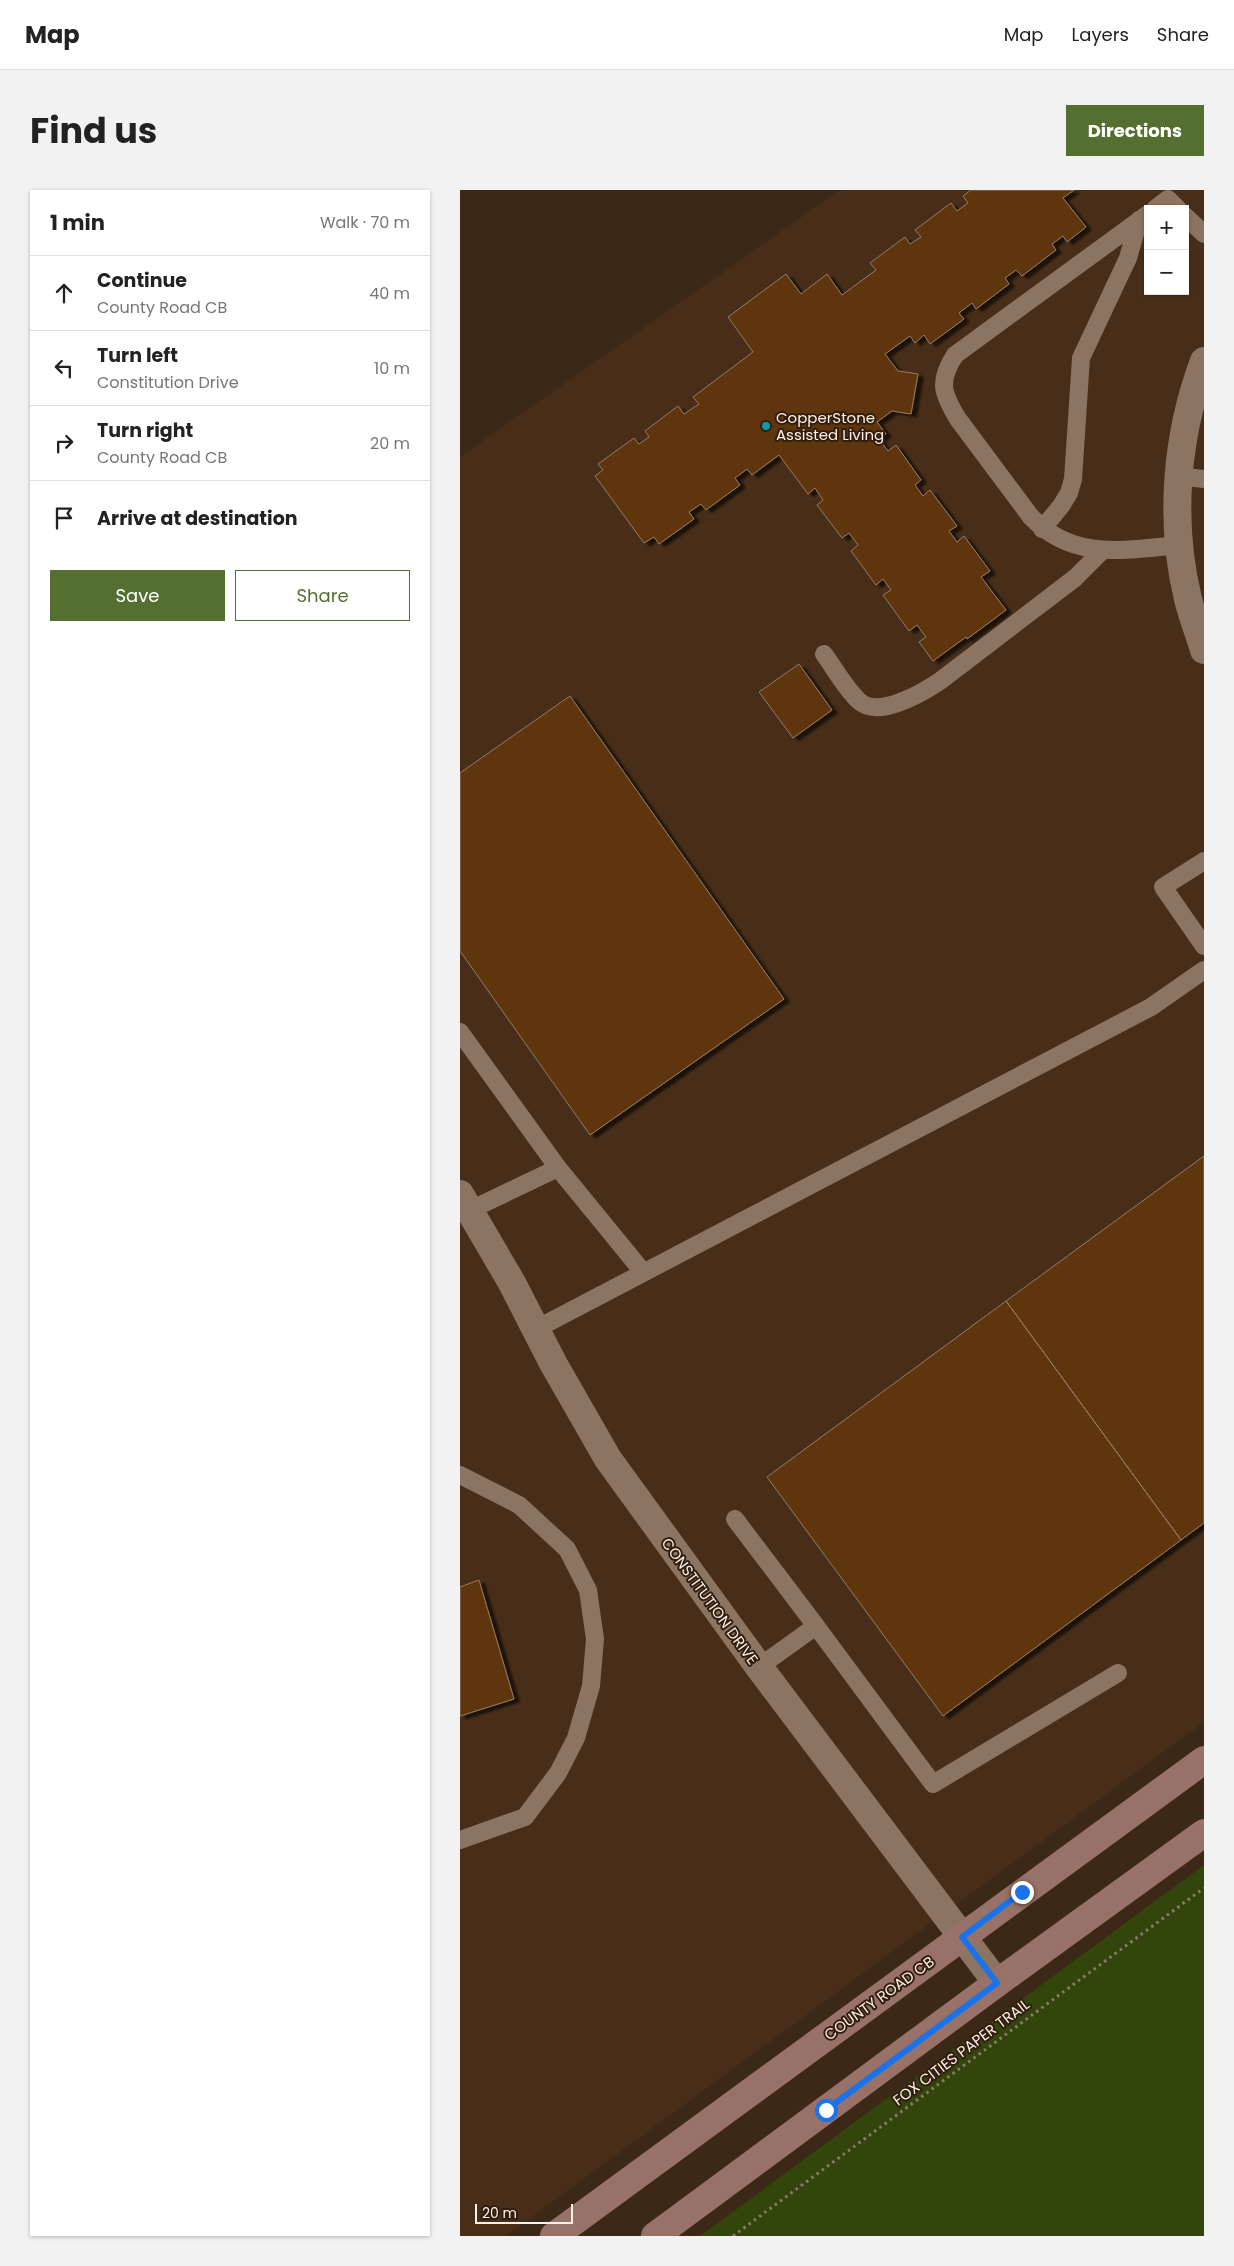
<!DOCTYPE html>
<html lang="en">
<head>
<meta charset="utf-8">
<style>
	:root { --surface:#fff; --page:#f2f2f2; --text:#222; --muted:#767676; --line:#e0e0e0; --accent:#546f30 }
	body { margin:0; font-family:Poppins,sans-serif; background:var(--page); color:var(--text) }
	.controls { position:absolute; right:15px; top:15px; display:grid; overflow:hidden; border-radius:0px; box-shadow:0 1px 4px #0004 }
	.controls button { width:45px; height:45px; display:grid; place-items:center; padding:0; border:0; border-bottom:1px solid var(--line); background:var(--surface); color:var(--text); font:25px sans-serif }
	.scale { position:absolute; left:15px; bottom:12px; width:98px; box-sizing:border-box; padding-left:5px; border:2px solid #fef0e6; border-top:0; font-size:14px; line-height:18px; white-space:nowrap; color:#fef0e6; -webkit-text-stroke:4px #311e0e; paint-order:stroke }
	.stop { position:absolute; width:15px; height:15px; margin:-11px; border:4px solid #1a73e8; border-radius:50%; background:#fff }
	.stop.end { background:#1a73e8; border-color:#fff; box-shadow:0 1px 5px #0008 }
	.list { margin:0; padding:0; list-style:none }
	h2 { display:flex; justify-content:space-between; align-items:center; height:65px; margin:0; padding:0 20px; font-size:21px }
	h2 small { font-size:16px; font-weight:400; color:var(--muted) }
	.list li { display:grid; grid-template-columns:32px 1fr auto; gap:15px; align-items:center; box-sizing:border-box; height:75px; padding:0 20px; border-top:1px solid var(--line) }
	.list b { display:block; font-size:19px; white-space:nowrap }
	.list p { margin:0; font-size:16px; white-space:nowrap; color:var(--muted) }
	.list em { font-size:16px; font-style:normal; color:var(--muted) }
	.actions { display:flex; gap:10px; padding:15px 20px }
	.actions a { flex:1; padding:11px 0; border:1px solid var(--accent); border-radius:0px; text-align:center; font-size:18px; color:var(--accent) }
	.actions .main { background:var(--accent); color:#fff }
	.icon { flex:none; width:28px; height:28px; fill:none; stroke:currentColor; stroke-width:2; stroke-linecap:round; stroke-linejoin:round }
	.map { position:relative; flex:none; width:744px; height:2046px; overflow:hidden; border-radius:0px }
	header { display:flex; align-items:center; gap:30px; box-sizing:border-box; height:70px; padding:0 25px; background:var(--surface); border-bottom:1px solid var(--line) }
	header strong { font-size:24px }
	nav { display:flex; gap:28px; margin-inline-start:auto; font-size:18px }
	.intro { display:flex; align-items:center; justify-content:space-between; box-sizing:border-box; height:120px; padding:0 30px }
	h1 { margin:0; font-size:35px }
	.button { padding:12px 22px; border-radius:0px; background:var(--accent); color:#fff; font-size:18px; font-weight:700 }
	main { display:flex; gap:30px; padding:0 30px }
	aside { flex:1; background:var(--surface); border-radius:0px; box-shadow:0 1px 4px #0004 }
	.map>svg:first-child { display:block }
</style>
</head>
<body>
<header>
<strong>Map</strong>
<nav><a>Map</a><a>Layers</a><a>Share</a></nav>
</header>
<div class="intro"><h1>Find us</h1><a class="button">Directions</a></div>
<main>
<aside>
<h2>1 min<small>Walk · 70 m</small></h2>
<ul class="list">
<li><svg class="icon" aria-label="ahead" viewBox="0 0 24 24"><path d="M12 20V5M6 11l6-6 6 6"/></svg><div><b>Continue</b><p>County Road CB</p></div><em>40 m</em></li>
<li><svg class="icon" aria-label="left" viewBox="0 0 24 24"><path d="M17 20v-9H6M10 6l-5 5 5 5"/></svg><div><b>Turn left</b><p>Constitution Drive</p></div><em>10 m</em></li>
<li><svg class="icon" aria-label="right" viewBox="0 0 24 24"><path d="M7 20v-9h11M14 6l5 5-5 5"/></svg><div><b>Turn right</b><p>County Road CB</p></div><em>20 m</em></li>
<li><svg class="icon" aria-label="arrive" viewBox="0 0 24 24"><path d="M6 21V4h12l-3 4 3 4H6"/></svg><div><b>Arrive at destination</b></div></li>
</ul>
<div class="actions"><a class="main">Save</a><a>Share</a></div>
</aside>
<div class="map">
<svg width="744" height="2046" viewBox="0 0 744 2046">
	<defs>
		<filter id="shadow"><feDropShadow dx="5.5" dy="3" stdDeviation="1" flood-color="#0009"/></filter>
	</defs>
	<rect width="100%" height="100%" fill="#3c2817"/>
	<path fill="#482e18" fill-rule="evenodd" d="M380,0H744V1532L46,2046H0V267ZM688,19H725V101H688Z"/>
	<path fill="#32450b" d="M744,1675V2046H240Z"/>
	<path fill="#5f360c" stroke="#937b68" filter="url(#shadow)" d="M511,0H614L603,8L626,37L607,52L603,46L592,54L596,60L562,86L556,80L545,88L549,94L516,119L512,113L499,123L504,129L470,154L464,145L455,153L450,146L425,164L438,181L458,184L451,224L432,221L417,232L426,244L419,249L428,261L436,255L461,290L455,295L463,306L470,300L497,336L489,341L497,352L504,346L530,381L521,387L546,420L507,449L506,447L473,471L459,452L466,447L457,435L449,441L423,405L431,400L423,389L416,395L391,361L398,355L389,343L382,348L357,315L363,310L355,298L348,304L319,265L292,285L287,279L275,288L280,295L246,320L241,314L229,322L234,329L199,354L194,347L184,353L135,286L143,280L138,274L174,248L179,254L189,247L185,241L218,216L224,224L239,214L233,207L293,162L268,127L326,84L341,104L367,84L382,105L416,80L410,73L445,47L450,54L461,47L455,40L491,13L497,21L508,13L503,6Z
		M339,474L372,520L333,548L299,502Z
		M110,506L324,809L130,945L0,761V583Z
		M744,966V1333L721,1350L546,1111Z
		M546,1111L721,1350L483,1526L307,1287Z
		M19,1390L54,1509L0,1526V1397Z"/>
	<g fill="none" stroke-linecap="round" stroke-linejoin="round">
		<path stroke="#8c7b6d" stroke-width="3" stroke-dasharray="2.5 4" stroke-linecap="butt" d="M273,2046L744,1698"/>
		<path stroke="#8b7461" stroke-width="18" d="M695,19L708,9L718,19
			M688,24L495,165C478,191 482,203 498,229L571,327C613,371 664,360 719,355
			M725,26L744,44
			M718,286L744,289
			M582,339L601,316L609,303L613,289L621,168L668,68L679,30
			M364,464C375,479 385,498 399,511C418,529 462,503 480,491L615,388L643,360
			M744,671L703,697L744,756
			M0,842L98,978
			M10,1020L98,978L183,1082
			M76,1139L691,817L744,780
			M0,1285L59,1315L107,1359L128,1400L135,1449L131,1496L116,1548L98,1583L65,1627L0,1650
			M275,1329L356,1436
			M299,1477L356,1436L473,1594L658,1483"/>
		<path stroke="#8b7461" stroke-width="28" d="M744,171C716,246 709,331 728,409C732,426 739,443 744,460
			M0,1004L52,1093L93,1173L148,1269L299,1477L537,1793"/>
		<path stroke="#987168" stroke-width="28" d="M94,2046L744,1570
			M195,2046L537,1793L744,1643"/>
	</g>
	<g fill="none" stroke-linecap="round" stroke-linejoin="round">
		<path stroke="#1a73e8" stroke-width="6" d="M366,1920L537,1793L502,1747L562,1702"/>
	</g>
	<circle fill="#0f9aa8" stroke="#311e0e" stroke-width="2" cx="306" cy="236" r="5"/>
	<g text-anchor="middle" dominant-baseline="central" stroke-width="4" stroke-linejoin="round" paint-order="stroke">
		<g font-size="15" fill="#fef0e6" stroke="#311e0e" text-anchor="start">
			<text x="316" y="227">CopperStone<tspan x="316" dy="17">Assisted Living</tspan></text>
		</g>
		<g font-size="15" fill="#fef0e6" stroke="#311e0e">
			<text transform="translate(250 1411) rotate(54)">CONSTITUTION DRIVE</text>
			<text transform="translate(419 1808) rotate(-36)">COUNTY ROAD CB</text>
			<text transform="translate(501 1862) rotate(-37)">FOX CITIES PAPER TRAIL</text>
		</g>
	</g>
</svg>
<div class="controls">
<button>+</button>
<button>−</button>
</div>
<div class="scale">20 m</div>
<div class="stop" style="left:366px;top:1920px"></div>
<div class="stop end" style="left:562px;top:1702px"></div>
</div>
</main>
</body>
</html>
